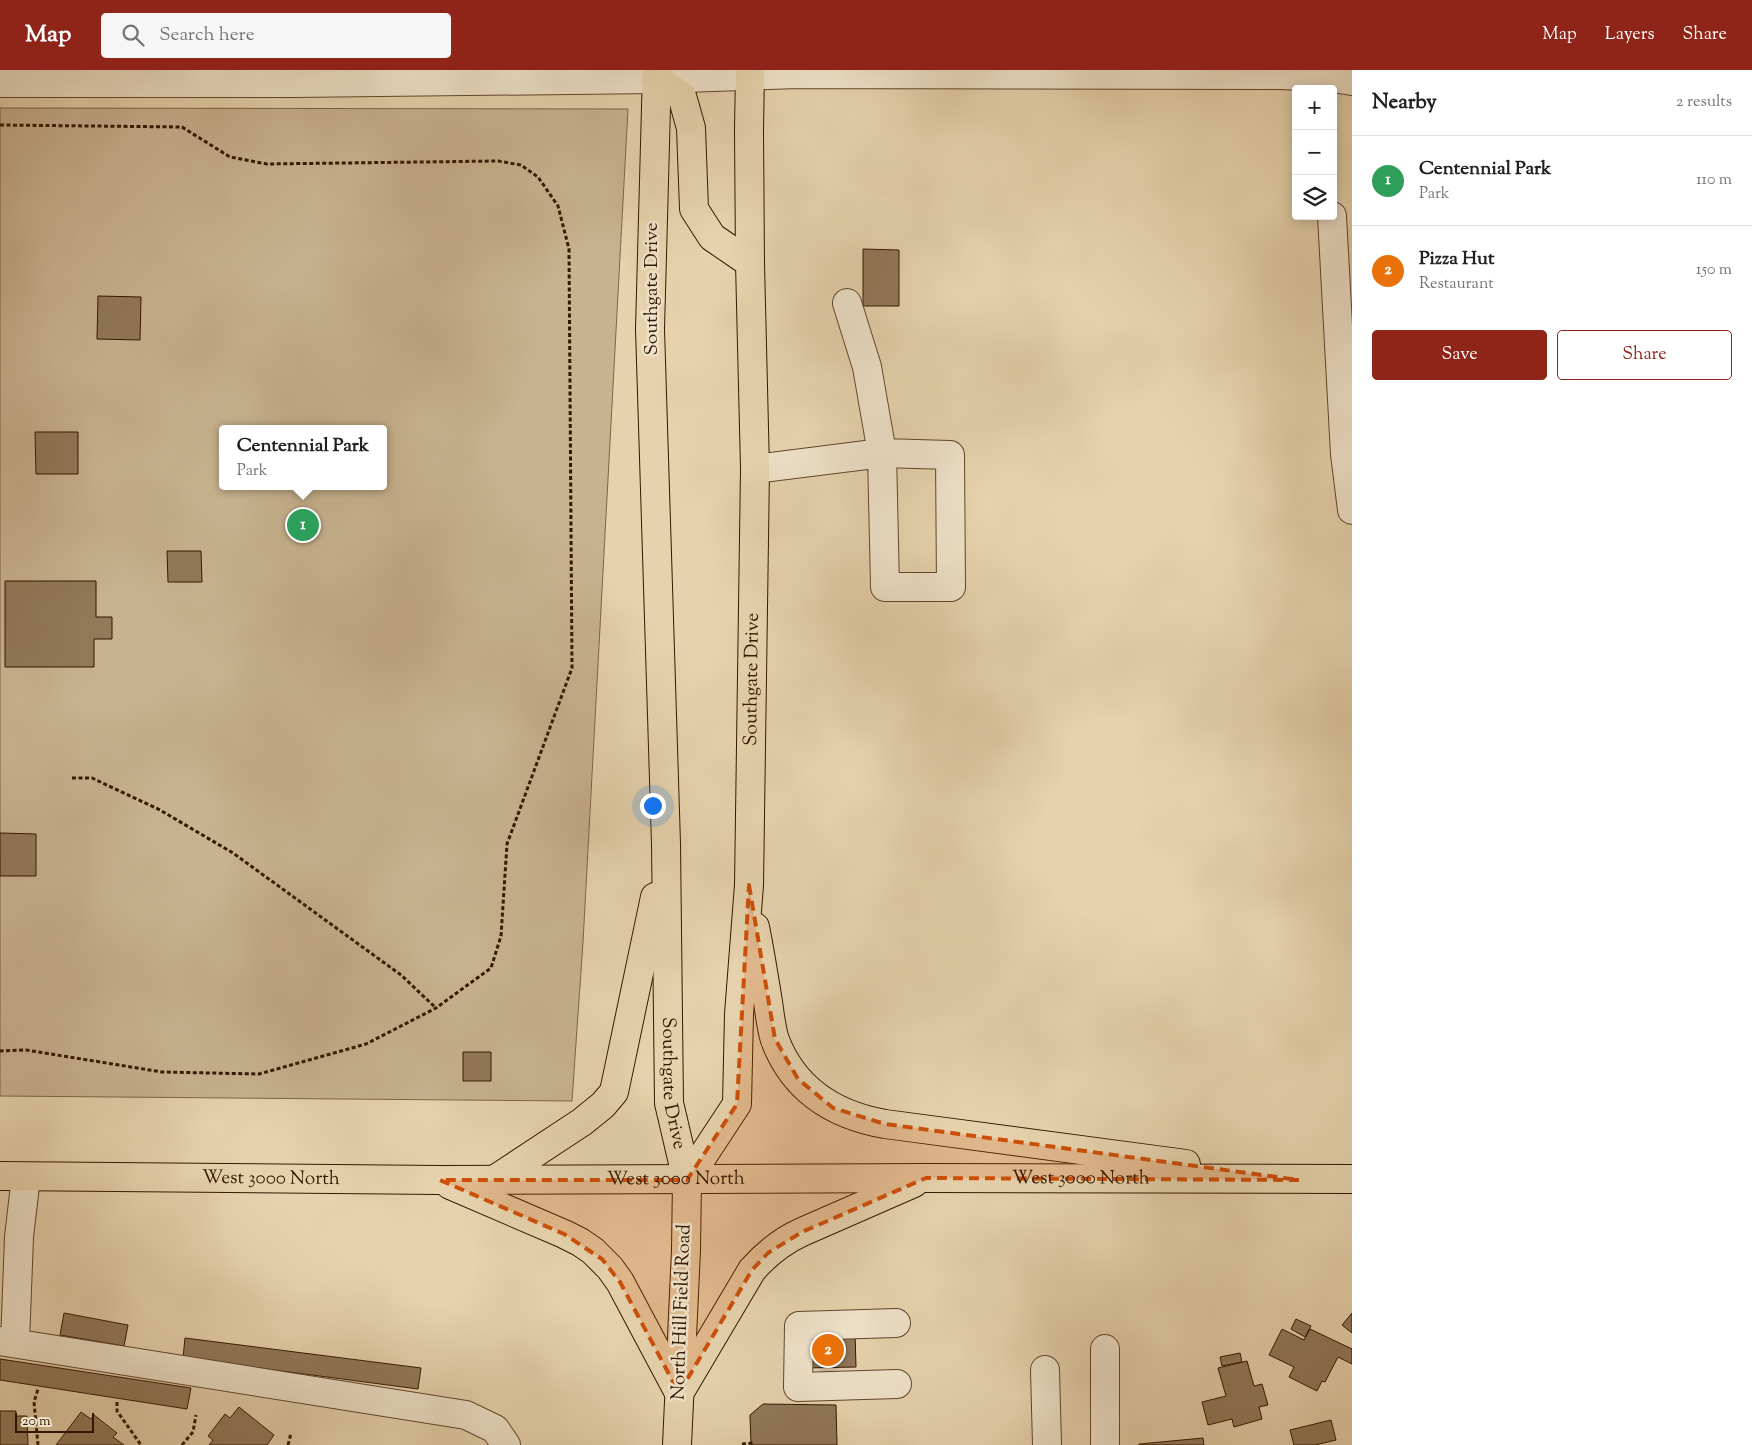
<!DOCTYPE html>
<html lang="en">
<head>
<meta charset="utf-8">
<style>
	:root { --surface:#fff; --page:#f6f6f6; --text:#202124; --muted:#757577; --line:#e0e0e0; --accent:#8f2418 }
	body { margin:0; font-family:"Sorts Mill Goudy",serif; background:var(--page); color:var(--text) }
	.controls { position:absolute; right:15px; top:15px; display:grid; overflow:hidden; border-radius:5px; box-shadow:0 2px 12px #0003 }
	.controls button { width:45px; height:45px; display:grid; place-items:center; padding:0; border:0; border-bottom:1px solid var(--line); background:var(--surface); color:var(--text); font:25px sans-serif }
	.scale { position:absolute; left:15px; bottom:12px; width:79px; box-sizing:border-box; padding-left:5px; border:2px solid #341700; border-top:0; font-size:14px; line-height:18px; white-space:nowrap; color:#341700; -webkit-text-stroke:4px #efe2ca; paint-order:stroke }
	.you { position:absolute; left:652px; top:735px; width:18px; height:18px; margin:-12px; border:4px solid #fff; border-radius:50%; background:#1a73e8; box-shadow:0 0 0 8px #1a73e833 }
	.badge { display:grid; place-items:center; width:32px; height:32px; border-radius:50%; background:var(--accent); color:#fff; font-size:16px; font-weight:700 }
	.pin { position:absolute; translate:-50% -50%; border:2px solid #fff; box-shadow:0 1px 5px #0006 }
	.popup { position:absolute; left:219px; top:355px; width:168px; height:65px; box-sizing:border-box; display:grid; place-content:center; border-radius:5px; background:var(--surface); filter:drop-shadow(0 1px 4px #0005); font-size:16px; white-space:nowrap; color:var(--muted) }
	.popup b { font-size:19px; color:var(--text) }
	.popup::after { content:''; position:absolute; left:50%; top:100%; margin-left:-10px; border:10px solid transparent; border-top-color:var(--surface) }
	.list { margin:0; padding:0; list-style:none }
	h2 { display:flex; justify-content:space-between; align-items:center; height:65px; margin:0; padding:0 20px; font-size:21px }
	h2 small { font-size:16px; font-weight:400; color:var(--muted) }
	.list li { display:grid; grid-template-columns:32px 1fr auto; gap:15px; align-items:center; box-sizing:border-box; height:90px; padding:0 20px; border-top:1px solid var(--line) }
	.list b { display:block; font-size:19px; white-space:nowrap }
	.list p { margin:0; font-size:16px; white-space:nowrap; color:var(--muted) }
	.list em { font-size:16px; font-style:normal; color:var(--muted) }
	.actions { display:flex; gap:10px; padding:15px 20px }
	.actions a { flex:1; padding:11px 0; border:1px solid var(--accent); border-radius:5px; text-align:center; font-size:18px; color:var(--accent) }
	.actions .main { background:var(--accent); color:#fff }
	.icon { flex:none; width:28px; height:28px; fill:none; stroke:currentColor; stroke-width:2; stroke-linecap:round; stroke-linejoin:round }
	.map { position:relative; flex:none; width:1352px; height:1375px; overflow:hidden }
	header { display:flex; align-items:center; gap:30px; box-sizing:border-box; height:70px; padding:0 25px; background:var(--accent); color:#fff }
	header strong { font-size:24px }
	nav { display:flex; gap:28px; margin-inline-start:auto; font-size:18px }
	.search { width:350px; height:45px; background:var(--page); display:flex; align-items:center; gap:12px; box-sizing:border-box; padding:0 18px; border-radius:5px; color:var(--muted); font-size:19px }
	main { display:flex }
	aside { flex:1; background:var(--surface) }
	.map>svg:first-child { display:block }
</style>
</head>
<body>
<header>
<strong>Map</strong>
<div class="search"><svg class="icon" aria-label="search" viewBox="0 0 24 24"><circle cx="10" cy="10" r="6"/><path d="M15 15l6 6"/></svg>Search here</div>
<nav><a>Map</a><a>Layers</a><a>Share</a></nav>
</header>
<main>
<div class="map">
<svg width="1352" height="1375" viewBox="0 0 1352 1375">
	<rect width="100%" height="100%" fill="#e6d3ad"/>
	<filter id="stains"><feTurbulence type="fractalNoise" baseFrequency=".004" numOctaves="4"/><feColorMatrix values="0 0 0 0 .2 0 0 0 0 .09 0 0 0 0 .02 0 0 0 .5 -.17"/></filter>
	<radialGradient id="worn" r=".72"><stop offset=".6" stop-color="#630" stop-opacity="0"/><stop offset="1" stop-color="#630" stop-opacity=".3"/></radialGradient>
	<path fill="#c8b390" stroke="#7e6548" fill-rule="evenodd" d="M0,38L628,39L583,872L572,1031L0,1026ZM223,359H383V416H223Z"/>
	<path fill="#91795a" stroke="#341700" d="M863,179L899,180V236H863Z
		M98,226L141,227L140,270L97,269Z
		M35,362H78V404H36Z
		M167,481H201L202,512H168Z
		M5,511H96V547H112V569H94V597H5Z
		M0,763L36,764V806H0Z
		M463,982H491V1011H463Z
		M64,1243L128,1255L124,1276L60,1265Z
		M1352,1243V1263L1342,1255Z
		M1296,1249L1311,1256L1305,1267L1291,1259Z
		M1282,1259L1304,1270L1310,1259L1352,1279V1294L1338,1287L1325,1312L1322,1311L1317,1321L1289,1307L1294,1297L1269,1285Z
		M855,1262L856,1297L802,1298L800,1263Z
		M185,1268L421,1298L418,1319L183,1288Z
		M1240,1283L1242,1292L1222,1296L1220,1287Z
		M0,1289L191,1318L187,1339L0,1310Z
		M1247,1291L1254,1316L1262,1314L1268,1335L1259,1337L1262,1349L1234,1357L1232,1349L1208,1355L1202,1332L1226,1326L1218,1298Z
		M763,1334L836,1335L837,1375H751L750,1345Z
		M239,1337L274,1365L267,1375H209L213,1370L208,1366L225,1344L230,1348Z
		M0,1341H16V1346H27L28,1375H0Z
		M81,1342L91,1349L94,1345L117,1363L113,1367L124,1375H56Z
		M1331,1350L1336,1370L1315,1375H1294L1290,1360Z
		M1203,1368L1204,1375H1139V1374Z"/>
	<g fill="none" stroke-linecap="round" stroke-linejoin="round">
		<defs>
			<path id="minor" d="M0,13H294L656,9L798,4L1279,5L1326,7L1352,11
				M1332,146L1345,384L1352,440
				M755,399L882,383L950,385L951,517H885L882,383L867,297L847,233
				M896,1253L799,1256L798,1317L897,1314
				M0,1271L466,1345L495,1359L506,1375
				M15,1273L19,1167L26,1107
				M1105,1279V1375
				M1045,1300L1047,1375"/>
			<g id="major">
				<path id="s1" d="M657,0L650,259L666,774L669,1033L687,1110L686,1180L677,1375"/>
				<path d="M656,9L682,26L691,58L694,139L712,167L750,193"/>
				<path d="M755,857C760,882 764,907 768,932C770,945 771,958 775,970C794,1020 834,1045 885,1054L1186,1094"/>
				<path id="s2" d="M0,1106L440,1110L926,1108L1352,1109"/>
				<path d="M494,1110L582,1052L603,1035L614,1022L655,827"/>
				<path id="s3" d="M687,1110L737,1034L739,944L749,815L755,399L750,193L749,60L750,0"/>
				<path d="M450,1115L564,1164L580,1172L593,1181L610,1198L620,1212L679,1323"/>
				<path d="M681,1320L752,1200C767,1183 782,1171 802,1162L914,1113"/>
			</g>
		</defs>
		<use href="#minor" stroke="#60462b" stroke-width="30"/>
		<use href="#major" stroke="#341700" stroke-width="30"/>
		<path stroke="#341700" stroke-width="3" stroke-dasharray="4 2.5" stroke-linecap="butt" d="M0,55L182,57L230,87L267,94L498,91L521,95L538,107L558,136L569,179L572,598L507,774L501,866L491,898L436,938L366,974L259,1004L162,1002L26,980L0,981
			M72,708H92L160,740L233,783L401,905L436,938
			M117,1332V1341L141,1375
			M742,1374L753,1373
			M38,1375L34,1332L38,1319
			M182,1375L193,1362L196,1345
			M288,1375L291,1363"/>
		<use href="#minor" stroke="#efe2ca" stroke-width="28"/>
		<use href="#major" stroke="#e6d3ad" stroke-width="28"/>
	</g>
	<path fill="#cd4f0a" fill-opacity="0.2" stroke="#cd4f0a" stroke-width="4" stroke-dasharray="10 6" stroke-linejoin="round" d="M749,815L775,969L798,1009L833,1038L885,1054L1299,1110L926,1108L802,1162L768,1183L752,1200L679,1323L620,1212L602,1189L564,1164L440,1110H687L737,1034Z"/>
	<g text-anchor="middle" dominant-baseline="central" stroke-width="5" stroke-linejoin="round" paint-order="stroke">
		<g font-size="19" fill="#341700" stroke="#efe2ca">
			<text transform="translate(652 219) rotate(-90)">Southgate Drive</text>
			<text stroke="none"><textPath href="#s3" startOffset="516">Southgate Drive</textPath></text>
			<text stroke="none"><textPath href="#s1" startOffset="1014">Southgate Drive</textPath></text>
			<text stroke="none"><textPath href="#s2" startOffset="271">West 3000 North</textPath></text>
			<text stroke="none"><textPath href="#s2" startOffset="1081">West 3000 North</textPath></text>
			<text stroke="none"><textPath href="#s2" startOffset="676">West 3000 North</textPath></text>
			<text transform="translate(682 1242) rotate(-88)">North Hill Field Road</text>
		</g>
	</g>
	<rect width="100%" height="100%" filter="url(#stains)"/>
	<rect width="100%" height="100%" fill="url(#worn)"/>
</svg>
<div class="controls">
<button>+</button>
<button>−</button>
<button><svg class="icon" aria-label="layers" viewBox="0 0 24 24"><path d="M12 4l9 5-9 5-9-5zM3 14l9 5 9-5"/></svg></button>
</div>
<div class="scale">20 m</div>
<div class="you"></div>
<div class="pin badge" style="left:303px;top:455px;background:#2e9e5b">1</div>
<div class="popup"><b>Centennial Park</b>Park</div>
<div class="pin badge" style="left:828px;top:1280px;background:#e8710a">2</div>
</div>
<aside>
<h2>Nearby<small>2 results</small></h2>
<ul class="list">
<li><span class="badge" style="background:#2e9e5b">1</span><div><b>Centennial Park</b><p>Park</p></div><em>110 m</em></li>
<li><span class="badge" style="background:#e8710a">2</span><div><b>Pizza Hut</b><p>Restaurant</p></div><em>150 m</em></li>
</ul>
<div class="actions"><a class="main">Save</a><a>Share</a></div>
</aside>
</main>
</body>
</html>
